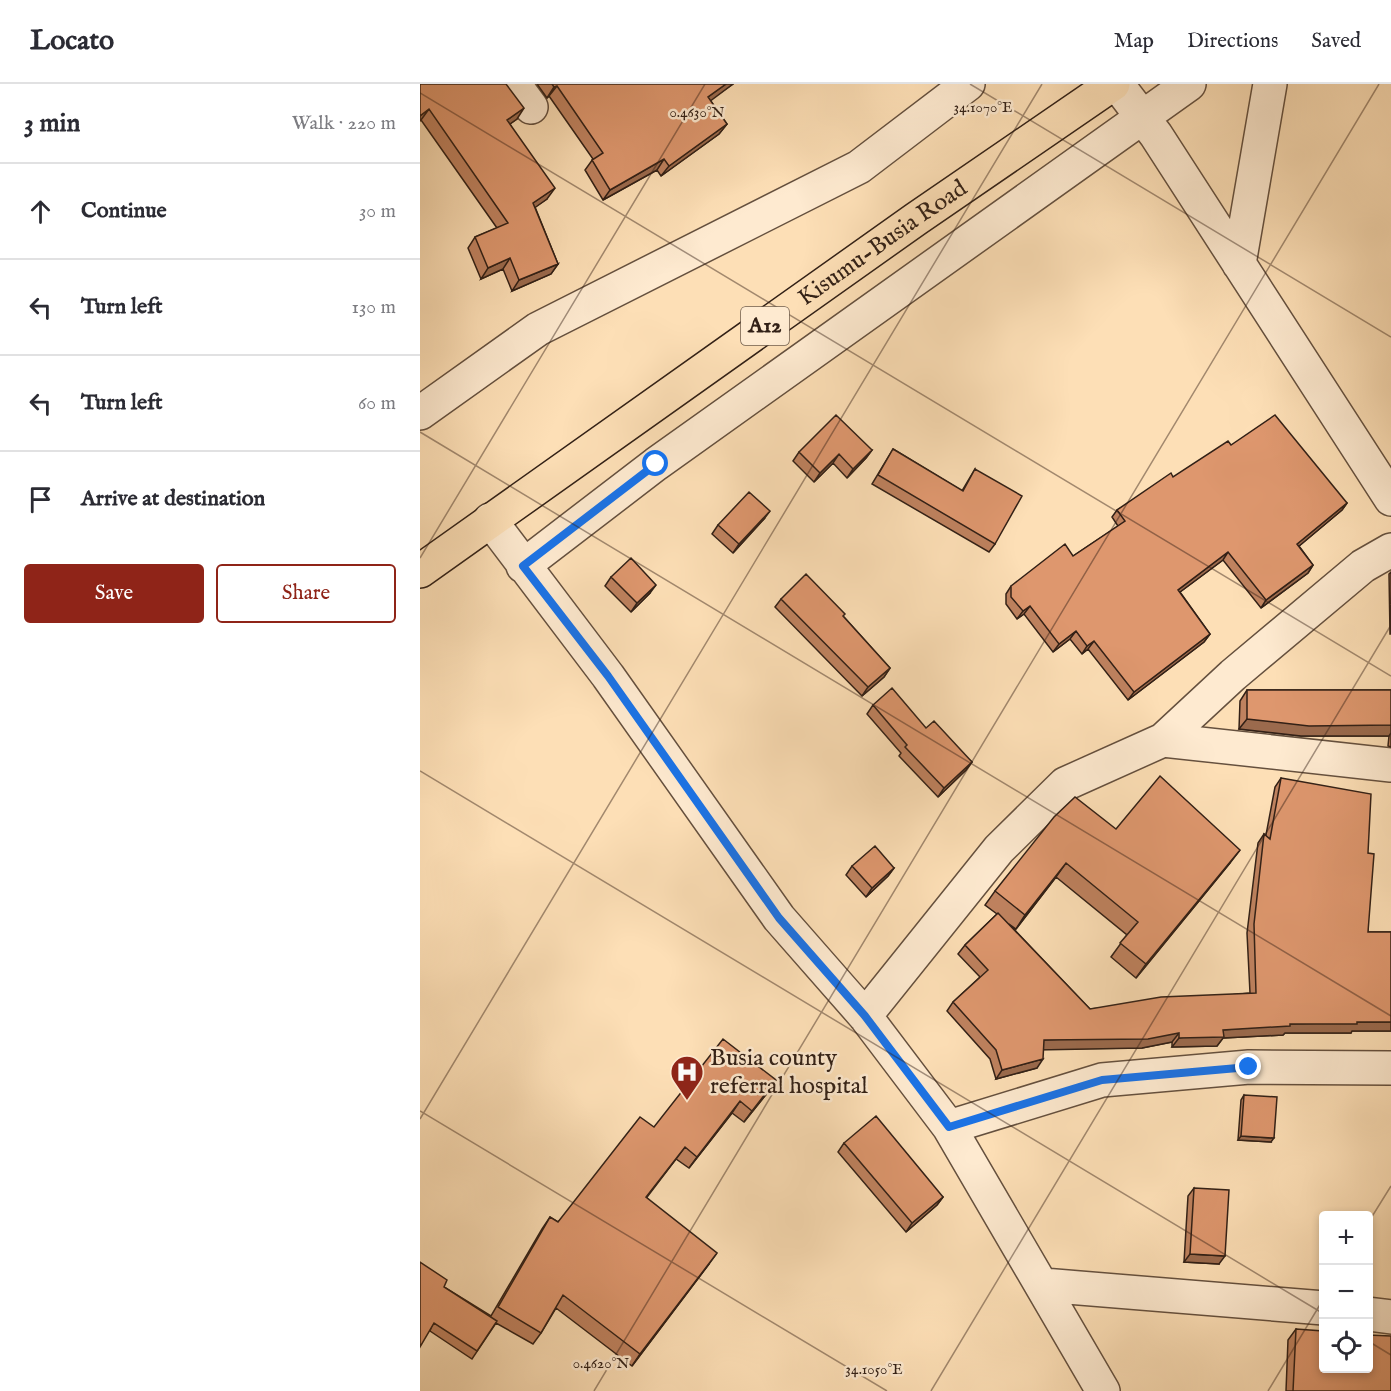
<!DOCTYPE html>
<html lang="en">
<head>
<meta charset="utf-8">
<style>
	:root { --surface:#fff; --page:#f7f7f7; --text:#2b2b33; --muted:#7c7c81; --line:#e1e1e2; --accent:#8f2418 }
	body { margin:0; font-family:"IM FELL English",serif; background:var(--page); color:var(--text) }
	.controls { position:absolute; right:18px; bottom:18px; display:grid; overflow:hidden; border-radius:6px; box-shadow:0 3px 9px #0003 }
	.controls button { width:54px; height:54px; display:grid; place-items:center; padding:0; border:0; border-bottom:2px solid var(--line); background:var(--surface); color:var(--text); font:30px sans-serif }
	.stop { position:absolute; width:18px; height:18px; margin:-14px; border:4px solid #1a73e8; border-radius:50%; background:#fff }
	.stop.end { background:#1a73e8; border-color:#fff; box-shadow:0 2px 6px #0008 }
	.list { margin:0; padding:0; list-style:none }
	h2 { display:flex; justify-content:space-between; align-items:center; height:78px; margin:0; padding:0 24px; font-size:26px }
	h2 small { font-size:20px; font-weight:400; color:var(--muted) }
	.list li { display:grid; grid-template-columns:39px 1fr auto; gap:18px; align-items:center; box-sizing:border-box; height:96px; padding:0 24px; border-top:2px solid var(--line) }
	.list b { display:block; font-size:22px; white-space:nowrap }
	.list em { font-size:20px; font-style:normal; color:var(--muted) }
	.actions { display:flex; gap:12px; padding:18px 24px }
	.actions a { flex:1; padding:14px 0; border:2px solid var(--accent); border-radius:6px; text-align:center; font-size:21px; color:var(--accent) }
	.actions .main { background:var(--accent); color:#fff }
	.icon { flex:none; width:33px; height:33px; fill:none; stroke:currentColor; stroke-width:2; stroke-linecap:round; stroke-linejoin:round }
	.map { position:relative; flex:none; width:971px; height:1307px; overflow:hidden }
	header { display:flex; align-items:center; gap:36px; box-sizing:border-box; height:84px; padding:0 30px; background:var(--surface); border-bottom:2px solid var(--line) }
	header strong { font-size:28px }
	nav { display:flex; gap:33px; margin-inline-start:auto; font-size:21px }
	main { display:flex }
	aside { flex:1; background:var(--surface) }
	.map>svg:first-child { display:block }
</style>
</head>
<body>
<header>
<strong>Locato</strong>
<nav><a>Map</a><a>Directions</a><a>Saved</a></nav>
</header>
<main>
<aside>
<h2>3 min<small>Walk · 220 m</small></h2>
<ul class="list">
<li><svg class="icon" aria-label="ahead" viewBox="0 0 24 24"><path d="M12 20V5M6 11l6-6 6 6"/></svg><div><b>Continue</b></div><em>30 m</em></li>
<li><svg class="icon" aria-label="left" viewBox="0 0 24 24"><path d="M17 20v-9H6M10 6l-5 5 5 5"/></svg><div><b>Turn left</b></div><em>130 m</em></li>
<li><svg class="icon" aria-label="left" viewBox="0 0 24 24"><path d="M17 20v-9H6M10 6l-5 5 5 5"/></svg><div><b>Turn left</b></div><em>60 m</em></li>
<li><svg class="icon" aria-label="arrive" viewBox="0 0 24 24"><path d="M6 21V4h12l-3 4 3 4H6"/></svg><div><b>Arrive at destination</b></div></li>
</ul>
<div class="actions"><a class="main">Save</a><a>Share</a></div>
</aside>
<div class="map">
<svg width="971" height="1307" viewBox="0 0 971 1307">
	<rect width="100%" height="100%" fill="#fddfb6"/>
	<filter id="stains"><feTurbulence type="fractalNoise" baseFrequency=".00333" numOctaves="4"/><feColorMatrix values="0 0 0 0 .2 0 0 0 0 .09 0 0 0 0 .02 0 0 0 .5 -.17"/></filter>
	<radialGradient id="worn" r=".72"><stop offset=".6" stop-color="#630" stop-opacity="0"/><stop offset="1" stop-color="#630" stop-opacity=".3"/></radialGradient>
	<g fill="none" stroke-linecap="round" stroke-linejoin="round">
		<defs>
			<path id="street" d="M94,0L111,23
				M697,0L736,51L971,415
				M819,180L850,0
				M0,329L118,245L439,83L548,0
				M70,436L188,592L359,834L445,932L529,1043L683,1307
				M103,482L236,380L769,0
				M743,656L971,681
				M445,932L579,765L645,700L743,656L813,591L943,482L971,466
				M529,1043L682,996L829,983L971,984
				M623,1201L904,1224
				M948,1230L971,1233"/>
			<g id="highway">
				<path id="s1" d="M0,487L496,135L693,0"/>
			</g>
		</defs>
		<use href="#street" stroke="#65503e" stroke-width="36"/>
		<use href="#highway" stroke="#322016" stroke-width="36"/>
		<use href="#street" stroke="#feead0" stroke-width="33"/>
		<use href="#highway" stroke="#fddfb6" stroke-width="33"/>
	</g>
	<path fill="#bf825f" stroke="#322016" stroke-width="1.5" d="M0,0L97,35L90,40L127,115L115,123L138,180L131,190L92,207L83,185L61,195L48,164L55,153L77,144L1,36Z
		M117,0H313L290,16L307,40L299,50L241,92L237,86L183,116L165,86L173,75L129,12L127,14Z
		M811,361L927,419L922,426L879,462L893,481L888,489L841,524L803,476L760,508L790,550L784,558L708,616L668,565L662,570L650,555L633,568L604,530L597,535L586,520V510L591,502L653,472L698,442L692,433L697,426Z
		M473,365L542,407L555,385L575,460L569,468L452,400Z
		M452,366L446,374L427,394L413,379L394,398L373,377L379,368Z
		M344,435L313,469L292,450L298,441Z
		M971,488V550H970L969,490Z
		M191,493L230,509L211,528L185,502Z
		M361,515L423,532L470,584L464,593L442,612L355,523Z
		M827,606H971V663L968,662L969,652H881L819,645L820,617Z
		M453,621L506,644L552,678L546,686L518,713L479,672L481,669L447,630Z
		M861,694L948,769V848H971V947H932L931,949H865L863,951L803,954L797,962L752,963V958L722,964L623,965L617,984L576,995L570,975L527,927L533,918L560,893L538,870L545,861L577,830L565,821L575,807L696,745L810,779L716,894L691,873L707,851L636,793L596,845L589,840L670,925L830,909L827,849L838,759L844,750L846,751L855,703Z
		M432,782L474,784L468,792L446,813L426,791Z
		M348,1008L324,1038L312,1029L269,1084L256,1075L226,1113L289,1180L212,1282L136,1224L121,1249L113,1260L76,1239L52,1275L10,1247L24,1203L71,1232L122,1145L130,1133L138,1138L234,1043Z
		M824,1011L851,1058L818,1056L821,1016Z
		M424,1059L523,1113L517,1121L486,1148L418,1068Z
		M774,1104L799,1180L764,1178L768,1112Z
		M876,1245L971,1307H866L868,1256Z"/>
	<path fill="#9b6a4d" stroke="#322016" stroke-width="1.5" d="M306,0H313L281,24L288,13Z
		M137,2L129,12L127,14L134,3Z
		M104,24L97,35L80,47L87,36Z
		M9,25L1,36L0,37V32Z
		M307,40L299,50L241,92L249,82Z
		M244,75L237,86L183,116L190,106Z
		M135,104L127,115L106,130L113,119Z
		M90,174L83,185L61,195L68,184Z
		M138,180L131,190L92,207L99,196Z
		M452,366L446,374L427,394L433,385Z
		M419,370L413,379L394,398L400,389Z
		M927,419L922,426L872,468L877,460Z
		M350,427L344,435L313,469L319,460Z
		M808,468L803,476L752,514L758,506Z
		M893,481L888,489L841,524L846,516Z
		M236,501L230,509L211,528L217,519Z
		M610,522L604,530L597,535L603,527Z
		M656,547L650,555L633,568L639,560Z
		M790,550L784,558L708,616L714,608Z
		M674,557L668,565L662,570L667,562Z
		M470,584L464,593L442,612L448,603Z
		M827,635L971,641V649L969,652H881L819,645Z
		M552,678L546,686L518,713L524,704Z
		M820,766L810,779L716,894L726,880Z
		M646,779L636,793L596,845L605,831Z
		M474,784L468,792L446,813L452,804Z
		M937,938H971V947H932L931,949H865L863,951L803,954L797,962L752,963L759,954L803,946L870,940Z
		M759,949L752,958L722,964L617,966L624,956Z
		M623,975L617,984L576,995L582,986Z
		M356,996L348,1008L324,1038L332,1027Z
		M320,1017L312,1029L269,1084L277,1073Z
		M821,1052L854,1054L851,1058L818,1056Z
		M265,1063L256,1075L218,1125L226,1113Z
		M523,1113L517,1121L486,1148L492,1139Z
		M297,1169L289,1180L212,1282L220,1270Z
		M770,1170L805,1172L799,1180L764,1178Z"/>
	<path fill="#de976e" stroke="#322016" stroke-width="1.5" d="M0,0H86L104,24L87,36L135,104L113,119L138,180L99,196L90,174L68,184L55,153L88,139L9,25L0,32Z
		M132,0H306L288,13L307,40L249,82L244,75L190,106L172,76L183,69L137,2L134,3Z
		M416,331L452,366L433,385L419,370L400,389L379,368Z
		M855,331L927,419L877,460L893,481L846,516L808,468L758,506L790,550L714,608L674,557L667,562L656,547L639,560L610,522L603,527L591,513V502L645,460L653,472L705,437L697,426L751,389L753,393L808,357L811,361Z
		M473,365L543,407L555,385L602,412L575,460L458,391Z
		M329,408L350,427L319,460L298,441Z
		M211,474L236,501L217,519L191,493Z
		M386,490L425,530L423,532L470,584L448,603L361,515Z
		M472,604L506,644L514,637L552,678L524,704L485,663L487,661L453,621Z
		M827,606H971V641L889,642L827,635Z
		M740,692L820,766L726,880L700,859L718,838L646,779L605,831L575,807L634,733L655,713L696,745Z
		M861,694L951,710L948,769L954,770L948,848H971V938H937V940H870V942L803,946L804,953L759,954V949L728,955L624,956L623,975L582,986L576,966L533,918L568,886L545,861L578,829L670,925L741,913L836,909L834,840L844,750L850,755Z
		M455,762L474,784L452,804L432,782Z
		M303,955L356,996L332,1027L320,1017L277,1073L265,1063L226,1113L297,1169L220,1270L143,1211L121,1249L78,1223L130,1133L138,1138L220,1033L234,1043Z
		M824,1011L857,1013L854,1054L821,1052Z
		M456,1032L523,1113L492,1139L424,1059Z
		M774,1104L809,1106L805,1172L770,1170Z
		M0,1178L27,1196L24,1203L77,1237L57,1267L14,1239L0,1263Z
		M876,1245L903,1247V1284H948V1251L971,1252V1307H873Z"/>
	<g fill="none" stroke-linecap="round" stroke-linejoin="round">
		<path stroke="#1a73e8" stroke-width="8" d="M236,380L103,482L188,592L359,834L445,932L529,1043L682,996L829,983"/>
	</g>
	<path fill="none" stroke="#322016" stroke-width="1.5" stroke-opacity="0.45" d="M550,0L971,253M0,9L971,592M0,348L971,932M0,474L285,0M0,687L904,1230M0,1027L467,1307M0,1035L622,0M948,1139L971,1102M948,1257L971,1271M174,1307L959,0M511,1307L971,541M848,1307L904,1214"/>
	<defs>
		<symbol id="hospital-pin" viewBox="-11 -11 22 30"><path d="M0 17L-7.5 6A9.5 9.5 0 1 1 7.5 6Z" fill="#8f2418" stroke="#feead0"/><path d="M-5-5h3v3.5h4V-5h3V5h-3V1.5h-4V5h-3Z" fill="#fff"/></symbol>
	</defs>
	<g fill-rule="evenodd">
		<use href="#hospital-pin" x="248" y="969" width="38" height="52"/>
	</g>
	<g text-anchor="middle" dominant-baseline="central" stroke-width="5" stroke-linejoin="round" paint-order="stroke">
		<rect fill="#feead0" stroke="#6f5d4e" stroke-width="1.5" x="321" y="223" width="48" height="38" rx="4.5"/>
		<g font-size="22" font-weight="bold" fill="#322016">
			<text x="345" y="242">A12</text>
		</g>
		<g font-size="24" fill="#322016" stroke="#feead0">
			<text stroke="none"><textPath href="#s1" startOffset="567">Kisumu-Busia Road</textPath></text>
		</g>
		<g font-size="24" fill="#322016" stroke="#feead0" text-anchor="start">
			<text x="290" y="974">Busia county<tspan x="290" dy="28">referral hospital</tspan></text>
		</g>
	</g>
	<g font-size="15" text-anchor="middle" fill="#322016" stroke="#feead0" stroke-width="5" stroke-linejoin="round" paint-order="stroke">
		<text x="563" y="28">34.1070°E</text>
		<text x="277" y="33">0.4630°N</text>
		<text x="181" y="1284">0.4620°N</text>
		<text x="454" y="1290">34.1050°E</text>
	</g>
	<rect width="100%" height="100%" filter="url(#stains)"/>
	<rect width="100%" height="100%" fill="url(#worn)"/>
</svg>
<div class="controls">
<button>+</button>
<button>−</button>
<button><svg class="icon" aria-label="locate" viewBox="0 0 24 24"><circle cx="12" cy="12" r="6"/><path d="M12 2v4M12 18v4M2 12h4M18 12h4"/></svg></button>
</div>
<div class="stop" style="left:236px;top:380px"></div>
<div class="stop end" style="left:829px;top:983px"></div>
</div>
</main>
</body>
</html>
